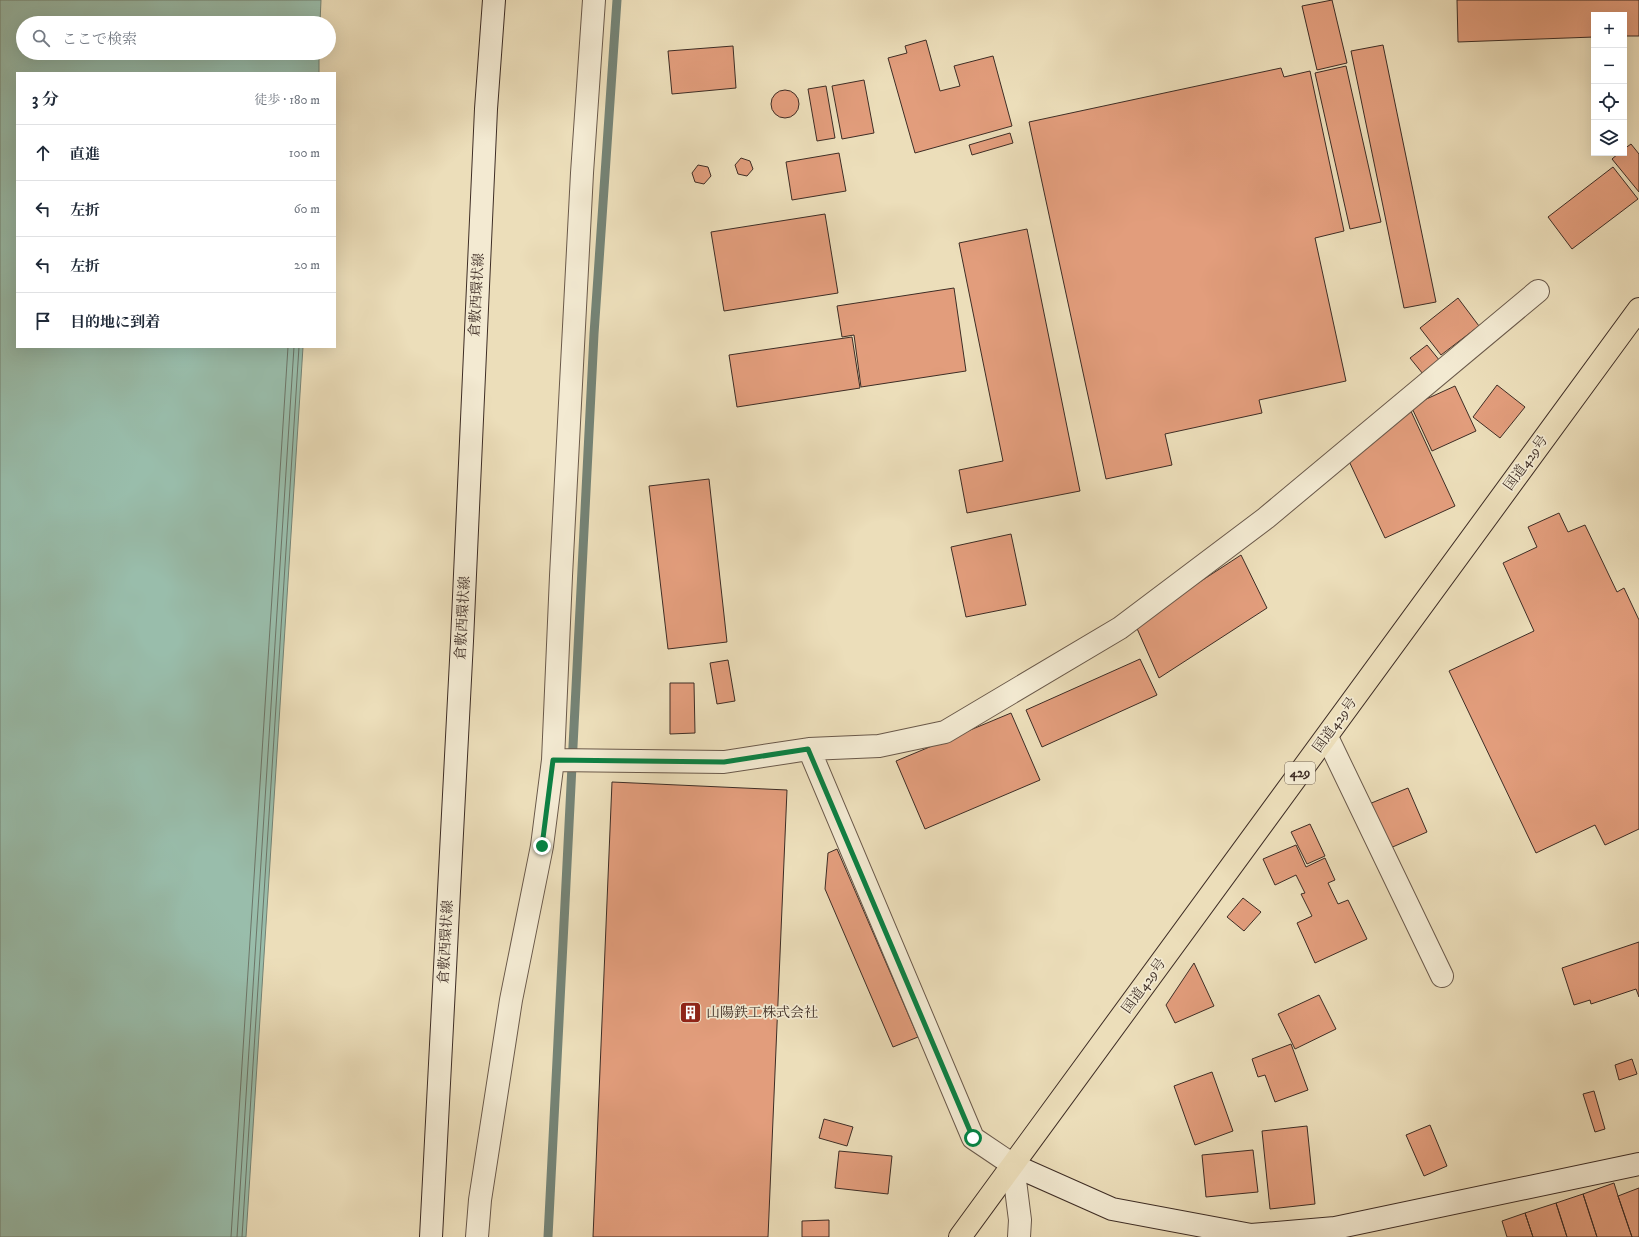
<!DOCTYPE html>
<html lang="ja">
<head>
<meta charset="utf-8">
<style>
	:root { --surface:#fff; --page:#f6f6f7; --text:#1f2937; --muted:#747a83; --line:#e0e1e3 }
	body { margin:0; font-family:"IM FELL DW Pica","Noto Serif JP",serif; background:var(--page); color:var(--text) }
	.controls { position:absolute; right:12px; top:12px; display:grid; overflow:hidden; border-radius:0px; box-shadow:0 4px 16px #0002 }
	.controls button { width:36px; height:36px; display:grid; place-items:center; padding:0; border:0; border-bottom:1px solid var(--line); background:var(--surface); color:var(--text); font:20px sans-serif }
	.stop { position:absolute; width:12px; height:12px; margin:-9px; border:3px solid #0b8043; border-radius:50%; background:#fff }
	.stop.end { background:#0b8043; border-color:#fff; box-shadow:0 1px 4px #0008 }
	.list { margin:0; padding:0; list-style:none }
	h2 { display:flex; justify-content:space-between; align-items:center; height:52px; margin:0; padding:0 16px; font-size:17px }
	h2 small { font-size:13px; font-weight:400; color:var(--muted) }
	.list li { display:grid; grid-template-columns:26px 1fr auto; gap:12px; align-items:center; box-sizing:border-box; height:56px; padding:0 16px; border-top:1px solid var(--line) }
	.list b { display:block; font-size:15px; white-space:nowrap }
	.list em { font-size:13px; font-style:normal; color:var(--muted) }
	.icon { flex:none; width:22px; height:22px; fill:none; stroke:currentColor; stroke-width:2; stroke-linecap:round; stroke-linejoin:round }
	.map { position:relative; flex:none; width:1639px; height:1237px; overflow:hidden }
	.search { position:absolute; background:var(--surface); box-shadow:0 4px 16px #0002; left:16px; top:16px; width:320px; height:44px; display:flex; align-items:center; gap:10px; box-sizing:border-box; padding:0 14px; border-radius:22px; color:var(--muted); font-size:15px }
	.panel { position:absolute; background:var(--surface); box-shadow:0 4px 16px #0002; left:16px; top:72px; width:320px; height:276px; border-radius:0px }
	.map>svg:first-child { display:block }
</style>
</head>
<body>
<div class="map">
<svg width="1639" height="1237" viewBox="0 0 1639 1237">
	<rect width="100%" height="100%" fill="#ecdeba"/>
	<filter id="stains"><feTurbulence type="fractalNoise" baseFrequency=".005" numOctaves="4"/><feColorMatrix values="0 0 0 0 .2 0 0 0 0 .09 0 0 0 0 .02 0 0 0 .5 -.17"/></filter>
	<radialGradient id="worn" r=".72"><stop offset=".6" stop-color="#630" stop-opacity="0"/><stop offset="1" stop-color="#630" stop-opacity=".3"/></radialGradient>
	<path fill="#99bdab" stroke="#758375" d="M0,0H321L320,23H23V53H319V73H17V347H303L246,1237H0Z"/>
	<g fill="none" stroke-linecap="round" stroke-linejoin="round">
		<path stroke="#6c7568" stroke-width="1" d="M231,1237L288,347
			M237,1237L294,347
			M242,1237L299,347"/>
		<path stroke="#758375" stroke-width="9" d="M548,1237L594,334L617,0"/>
	</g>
	<path fill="#e29d7c" stroke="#3e2d25" d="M1332,0L1347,63L1317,70L1302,6Z
		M1457,0H1639V36H1624V15H1594V37L1458,42Z
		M926,40L940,91L960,86L954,66L993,56L1012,126L915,153L888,58L907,53L905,46Z
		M1383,45L1436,302L1404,308L1351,51Z
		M733,46L736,88L672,94L668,51Z
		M1346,66L1381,222L1350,229L1315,73Z
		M1281,68L1284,77L1310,71L1344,231L1315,238L1346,381L1259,400L1262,413L1165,434L1172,465L1106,479L1029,122Z
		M864,80L874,133L842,139L832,86Z
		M826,86L835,138L817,141L808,89Z
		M771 104a14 14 0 1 1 28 0a14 14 0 1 1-28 0Z
		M1010,133L1013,143L972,155L969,145Z
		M1631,144L1639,154V192L1612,159L1619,153H1624V149Z
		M839,153L846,191L792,200L786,162Z
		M741,158L750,161L753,169L747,176L738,174L735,165Z
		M698,165L708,167L711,176L704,184L695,182L692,173Z
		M1613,167L1638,199L1572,249L1548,217Z
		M825,214L838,293L724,311L711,232Z
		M1027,229L1080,491L967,513L959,470L1003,461L959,243Z
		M954,288L966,371L861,387L854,335L842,337L837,306Z
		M1458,298L1479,326L1441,355L1420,328Z
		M852,337L860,388L737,407L729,355Z
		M1427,345L1440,361L1423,374L1410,358Z
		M1497,385L1525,407L1500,438L1473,417Z
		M1455,386L1476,431L1432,451L1411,406Z
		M1409,407L1455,506L1385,538L1348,459Z
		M709,479L727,642L668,649L649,486Z
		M1559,513L1568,532L1585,525L1617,592L1624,588L1639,620V829L1605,845L1595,825L1536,853L1449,671L1534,631L1503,563L1537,547L1528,527Z
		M1011,534L1026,605L966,617L951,547Z
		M1241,555L1267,608L1159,678L1135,624Z
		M1140,659L1157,695L1042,747L1026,710Z
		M728,660L735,701L717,704L710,663Z
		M670,683H694L695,733L670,734Z
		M1011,713L1040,780L925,829L896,761Z
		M612,782L787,790L768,1237H593Z
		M1408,788L1427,832L1388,849L1369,804Z
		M1310,824L1325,856L1307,864L1291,832Z
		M1296,845L1306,867L1325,858L1335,880L1328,883L1338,904L1348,900L1367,939L1315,963L1297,923L1312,916L1301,894L1305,893L1296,875L1275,885L1263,859Z
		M837,849L918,1037L893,1047L825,889L828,853Z
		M1243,898L1261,912L1244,931L1227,917Z
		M1639,942V997L1636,989L1591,1004L1590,1000L1574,1005L1562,968Z
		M1194,963L1214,1006L1175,1023L1166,1005Z
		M1319,995L1336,1029L1295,1049L1278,1014Z
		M1291,1044L1308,1090L1275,1102L1265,1075L1258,1077L1252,1059Z
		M1632,1059L1637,1074L1619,1080L1615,1065Z
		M1212,1072L1233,1131L1195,1145L1174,1086Z
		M1594,1091L1605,1129L1595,1132L1583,1094Z
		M824,1119L853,1127L847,1146L819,1138Z
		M1430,1125L1447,1166L1424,1176L1406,1135Z
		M1307,1126L1315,1204L1270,1209L1262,1131Z
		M1253,1150L1258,1192L1206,1197L1202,1155Z
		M839,1151L892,1156L888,1194L835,1188Z
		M1614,1183L1618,1196L1632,1237H1597L1583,1194Z
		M1639,1188V1237H1632L1618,1196Z
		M1583,1194L1597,1237H1567L1556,1203Z
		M1556,1203L1567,1237H1533L1525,1213Z
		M1525,1213L1533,1237H1507L1502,1221Z
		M829,1220V1237H802V1221Z"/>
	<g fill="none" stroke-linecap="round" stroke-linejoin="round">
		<defs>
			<path id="street" d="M1327,737L1442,976
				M809,749L973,1138L1013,1165L1020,1220L1019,1237
				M553,760L724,762L809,749L879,746L945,732L1120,628L1266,518L1538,291
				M477,1237L480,1200L511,1000L542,846L553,760L561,576L582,173L594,0"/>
			<path id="secondary" d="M1013,1165L1112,1209L1251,1235L1335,1228L1639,1164
				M431,1237L462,641L486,109L494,0"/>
			<path id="highway" d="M960,1237L1639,309"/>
		</defs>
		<use href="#street" stroke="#6a594a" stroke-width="24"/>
		<use href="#secondary" stroke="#3e2d25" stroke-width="24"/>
		<use href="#highway" stroke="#3e2d25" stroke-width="24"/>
		<use href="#street" stroke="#f3ead2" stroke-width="22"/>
		<use href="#secondary" stroke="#f3ead2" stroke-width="22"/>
		<use href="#highway" stroke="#ecdeba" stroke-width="22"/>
	</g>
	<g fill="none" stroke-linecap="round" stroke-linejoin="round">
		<path stroke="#0b8043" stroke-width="5" d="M542,846L553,760L724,762L808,749L973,1138"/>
	</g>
	<defs>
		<symbol id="building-square" viewBox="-11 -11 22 22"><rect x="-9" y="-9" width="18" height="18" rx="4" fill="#8f2418" stroke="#f3ead2"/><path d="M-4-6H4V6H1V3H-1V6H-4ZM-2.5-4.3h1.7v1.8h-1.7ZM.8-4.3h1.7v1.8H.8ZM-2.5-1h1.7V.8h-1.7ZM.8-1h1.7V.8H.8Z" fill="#fff"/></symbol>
	</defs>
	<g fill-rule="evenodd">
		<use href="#building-square" x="678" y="1000" width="25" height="25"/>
	</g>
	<g text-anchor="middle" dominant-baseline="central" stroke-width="3.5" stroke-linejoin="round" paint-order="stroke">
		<rect fill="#f3ead2" stroke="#746659" stroke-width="1" x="1285" y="762" width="30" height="22" rx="3"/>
		<g font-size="13" font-weight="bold" fill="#3e2d25">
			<text x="1300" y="773">429</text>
		</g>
		<g font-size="14" fill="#3e2d25" stroke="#f3ead2">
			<text transform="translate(477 295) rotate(-87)">倉敷西環状線</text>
			<text transform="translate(1526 463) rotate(-54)">国道429号</text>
			<text transform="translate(463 618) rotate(-87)">倉敷西環状線</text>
			<text transform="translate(1335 725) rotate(-54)">国道429号</text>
			<text transform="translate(446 942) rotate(-87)">倉敷西環状線</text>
			<text transform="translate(1144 986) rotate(-54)">国道429号</text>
		</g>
		<g font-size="14" fill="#3e2d25" stroke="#f3ead2" text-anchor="start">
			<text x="706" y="1013">山陽鉄工株式会社</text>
		</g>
	</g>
	<rect width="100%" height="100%" filter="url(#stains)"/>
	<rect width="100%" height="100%" fill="url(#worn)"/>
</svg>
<div class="controls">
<button>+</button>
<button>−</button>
<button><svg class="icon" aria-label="locate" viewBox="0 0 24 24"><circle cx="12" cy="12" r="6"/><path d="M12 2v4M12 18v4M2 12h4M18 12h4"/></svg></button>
<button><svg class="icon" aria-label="layers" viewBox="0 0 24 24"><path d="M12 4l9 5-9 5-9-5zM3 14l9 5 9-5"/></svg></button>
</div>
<div class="stop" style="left:973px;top:1138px"></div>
<div class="stop end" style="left:542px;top:846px"></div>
<div class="search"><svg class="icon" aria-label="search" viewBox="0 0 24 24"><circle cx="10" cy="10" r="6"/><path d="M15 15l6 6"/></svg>ここで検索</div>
<section class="panel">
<h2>3 分<small>徒歩 · 180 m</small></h2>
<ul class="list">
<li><svg class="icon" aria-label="ahead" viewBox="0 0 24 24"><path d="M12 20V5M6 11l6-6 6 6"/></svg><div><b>直進</b></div><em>100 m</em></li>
<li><svg class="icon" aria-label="left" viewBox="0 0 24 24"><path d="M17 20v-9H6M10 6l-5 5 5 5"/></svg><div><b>左折</b></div><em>60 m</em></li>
<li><svg class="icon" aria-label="left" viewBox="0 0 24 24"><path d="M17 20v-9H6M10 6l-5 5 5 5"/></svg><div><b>左折</b></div><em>20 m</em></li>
<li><svg class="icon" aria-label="arrive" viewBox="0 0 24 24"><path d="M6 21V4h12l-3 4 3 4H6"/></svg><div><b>目的地に到着</b></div></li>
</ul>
</section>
</div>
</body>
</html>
